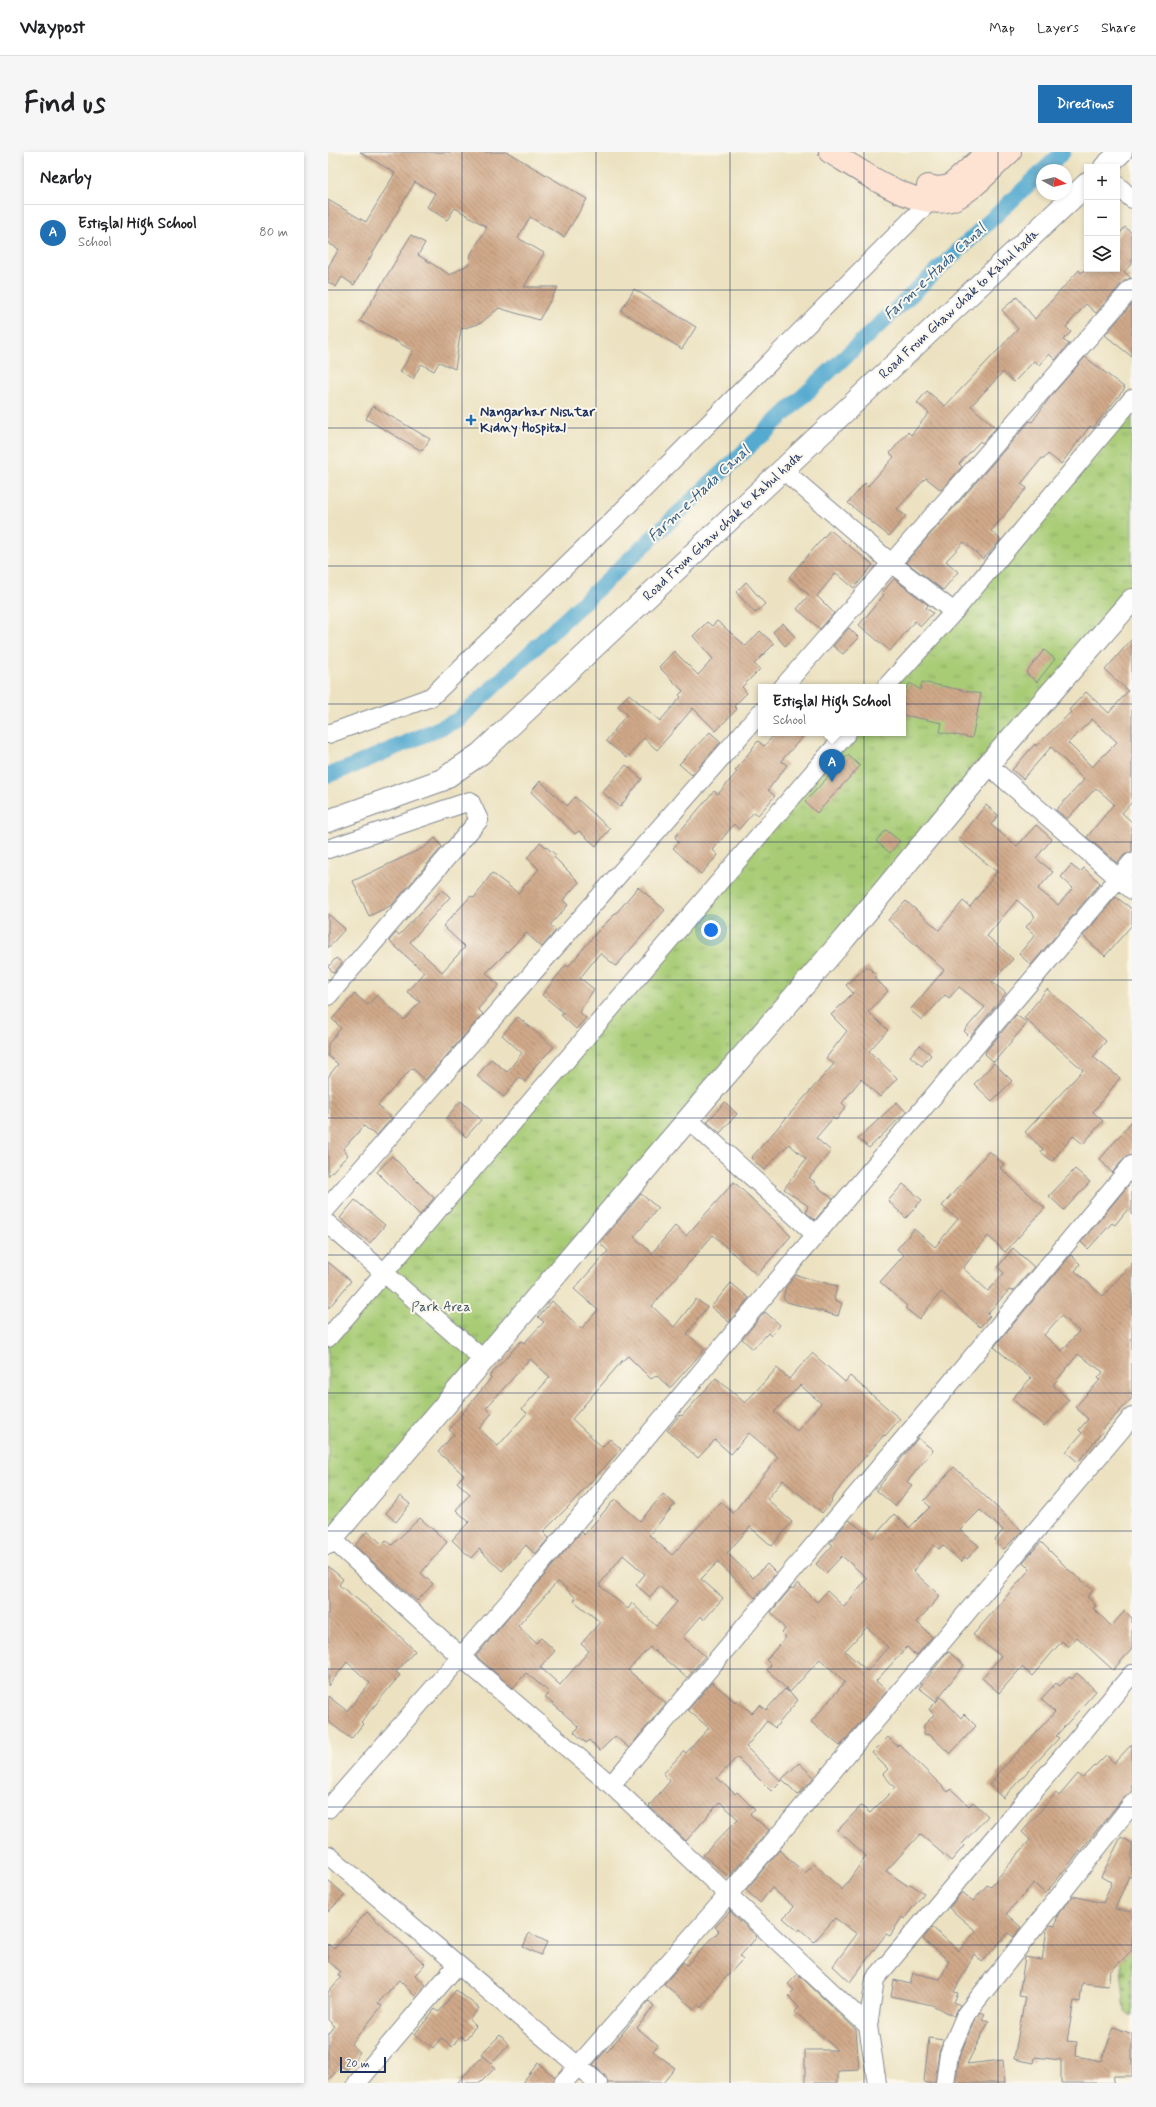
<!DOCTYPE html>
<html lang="en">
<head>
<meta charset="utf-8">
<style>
	:root { --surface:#fff; --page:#f6f6f6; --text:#202124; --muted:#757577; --line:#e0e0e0; --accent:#1f6fb2 }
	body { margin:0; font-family:Mynerve,sans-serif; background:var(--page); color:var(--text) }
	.controls { position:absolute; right:12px; top:12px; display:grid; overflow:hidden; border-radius:0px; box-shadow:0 2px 6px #0003 }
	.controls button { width:36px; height:36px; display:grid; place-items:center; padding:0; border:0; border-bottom:1px solid var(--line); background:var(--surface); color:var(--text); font:20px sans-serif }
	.compass { position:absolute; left:708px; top:12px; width:36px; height:36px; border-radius:50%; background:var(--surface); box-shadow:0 2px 6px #0003; rotate:98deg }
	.scale { position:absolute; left:12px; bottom:10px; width:46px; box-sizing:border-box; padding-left:4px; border:2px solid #1b2f5e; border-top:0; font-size:11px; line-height:14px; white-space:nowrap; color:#1b2f5e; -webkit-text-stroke:3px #fbf7ec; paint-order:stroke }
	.you { position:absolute; left:383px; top:778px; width:14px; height:14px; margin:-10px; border:3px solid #fff; border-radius:50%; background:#1a73e8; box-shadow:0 0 0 6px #1a73e833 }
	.badge { display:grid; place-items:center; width:26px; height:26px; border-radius:50%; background:var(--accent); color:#fff; font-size:13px; font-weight:700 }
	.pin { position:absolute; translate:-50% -33px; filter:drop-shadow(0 1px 2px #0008) }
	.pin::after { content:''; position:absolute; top:21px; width:14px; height:12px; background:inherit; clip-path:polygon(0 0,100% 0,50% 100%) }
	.popup { position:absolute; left:430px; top:532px; width:148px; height:52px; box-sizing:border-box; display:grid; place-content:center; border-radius:0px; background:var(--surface); filter:drop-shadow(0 1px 3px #0005); font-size:13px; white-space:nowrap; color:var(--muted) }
	.popup b { font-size:15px; color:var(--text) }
	.popup::after { content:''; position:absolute; left:50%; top:100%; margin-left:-8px; border:8px solid transparent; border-top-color:var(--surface) }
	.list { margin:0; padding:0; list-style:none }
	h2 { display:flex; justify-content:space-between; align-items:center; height:52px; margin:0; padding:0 16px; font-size:17px }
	h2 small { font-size:13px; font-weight:400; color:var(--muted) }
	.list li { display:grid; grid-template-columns:26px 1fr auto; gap:12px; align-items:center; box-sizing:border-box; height:56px; padding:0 16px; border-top:1px solid var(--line) }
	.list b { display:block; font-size:15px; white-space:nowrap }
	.list p { margin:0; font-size:13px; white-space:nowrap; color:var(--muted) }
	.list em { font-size:13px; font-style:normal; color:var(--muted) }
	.icon { flex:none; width:22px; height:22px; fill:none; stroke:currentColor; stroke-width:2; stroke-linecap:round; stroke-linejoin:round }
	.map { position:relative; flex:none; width:804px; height:1931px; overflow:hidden; border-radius:0px }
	header { display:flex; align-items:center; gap:24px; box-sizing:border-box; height:56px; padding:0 20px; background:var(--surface); border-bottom:1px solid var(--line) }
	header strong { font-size:19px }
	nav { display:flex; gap:22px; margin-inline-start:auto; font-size:14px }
	.intro { display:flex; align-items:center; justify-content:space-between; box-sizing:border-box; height:96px; padding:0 24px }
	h1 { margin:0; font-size:28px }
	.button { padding:10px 18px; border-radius:0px; background:var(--accent); color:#fff; font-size:14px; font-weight:700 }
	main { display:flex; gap:24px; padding:0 24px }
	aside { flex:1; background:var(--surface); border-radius:0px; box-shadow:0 2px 6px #0003 }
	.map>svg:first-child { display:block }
</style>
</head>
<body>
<header>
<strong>Waypost</strong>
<nav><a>Map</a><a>Layers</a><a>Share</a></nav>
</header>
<div class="intro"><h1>Find us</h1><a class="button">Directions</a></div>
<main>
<aside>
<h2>Nearby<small></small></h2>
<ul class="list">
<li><span class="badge">A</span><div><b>Estiqlal High School</b><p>School</p></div><em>80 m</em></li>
</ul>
</aside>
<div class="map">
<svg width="804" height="1931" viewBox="0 0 804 1931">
	<defs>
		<pattern id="cemetery-stones" width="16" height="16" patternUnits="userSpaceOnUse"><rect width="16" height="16" fill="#a8cc76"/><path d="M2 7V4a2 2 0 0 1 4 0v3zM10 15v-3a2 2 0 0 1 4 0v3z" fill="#88a664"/></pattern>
		<pattern id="park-tufts" width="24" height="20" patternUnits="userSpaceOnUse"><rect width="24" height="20" fill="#a8cc76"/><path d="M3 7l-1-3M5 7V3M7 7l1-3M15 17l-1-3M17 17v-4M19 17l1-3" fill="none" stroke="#88a664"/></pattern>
		<pattern id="building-back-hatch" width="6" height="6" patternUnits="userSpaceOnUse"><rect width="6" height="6" fill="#d0a989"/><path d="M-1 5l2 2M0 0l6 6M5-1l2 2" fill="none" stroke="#a88a73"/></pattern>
	</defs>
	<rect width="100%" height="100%" fill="#fbf7ec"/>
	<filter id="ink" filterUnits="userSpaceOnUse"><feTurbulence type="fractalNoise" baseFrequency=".025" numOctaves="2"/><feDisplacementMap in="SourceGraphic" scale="8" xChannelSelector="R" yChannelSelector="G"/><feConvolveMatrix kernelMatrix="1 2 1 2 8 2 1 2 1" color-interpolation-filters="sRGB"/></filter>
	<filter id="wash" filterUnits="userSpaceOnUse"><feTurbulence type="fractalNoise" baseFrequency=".012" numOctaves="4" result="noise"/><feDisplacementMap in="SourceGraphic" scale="16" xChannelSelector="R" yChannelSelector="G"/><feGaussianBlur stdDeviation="0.9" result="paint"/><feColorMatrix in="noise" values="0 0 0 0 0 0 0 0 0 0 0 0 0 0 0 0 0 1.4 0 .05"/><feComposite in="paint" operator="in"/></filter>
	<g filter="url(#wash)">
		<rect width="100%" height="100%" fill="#ece2c1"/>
		<path fill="url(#cemetery-stones)" stroke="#627e6a" d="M804,1793V1864L797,1860L792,1805Z"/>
		<path fill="url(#park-tufts)" stroke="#627e6a" d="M804,248V448L0,1391V1186L519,581H575V535H558Z"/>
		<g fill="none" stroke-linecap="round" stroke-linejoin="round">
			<path stroke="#54aad0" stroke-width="16" d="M716,18L735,0
				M0,623L20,616L130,568L714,20"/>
		</g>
		<g id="blocks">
			<path fill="url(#building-back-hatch)" fill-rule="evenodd" d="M32,0H179L259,47L236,85L202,65L190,86L216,101L196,135H230L211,168L171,156L153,171L133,177L127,217L111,210L106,219L93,212L85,227L72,220L85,199L32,169L83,83L97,91L90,103L122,123L141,112L143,102L159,75L127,56L119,68L99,55L107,41L87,30L26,133L14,125L8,135L0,130V115L11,97L0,91V48L38,70L67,21Z
				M797,75L804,81V111L796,120L803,126L796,129L768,161L758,152L738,175L743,180L735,188L741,192L727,208L721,202L711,213L706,209L686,230L675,220L643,254L668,276L654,291L652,289L631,312L634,315L613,338L598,326L569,357L578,364L561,384L520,351L537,331L540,334L566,305L562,301L580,280L583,283L601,261L589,251L599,239L617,254L690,177L674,158L689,145L707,167L751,118L753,121L757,117H789V85Z
				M306,137L368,175L354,197L293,159Z
				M804,152V205L777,183Z
				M757,205L797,236L765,276L762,274L733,312L720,302L716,307L714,306L693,332L699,336L663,379L673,388L655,407L636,390L618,409L630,420L615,438L578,410L702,269L704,270L723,244Z
				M45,254L102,287L94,299L38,267Z
				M502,378L545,413L526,436L508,421L489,444L506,461L492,477L469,457L481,443L461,425Z
				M566,427L600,453L598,456L605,461L593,474L587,469L562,499L531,473L556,443L554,441Z
				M418,430L437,452L427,461L408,440Z
				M389,469L418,494L432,479L446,492L426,512L432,517L414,535L419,541L406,554L409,557L388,579L365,556L329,598L316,586L299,606L278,589L299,562L290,554L301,542L332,569L353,545L351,543L355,539L331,515L346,499L370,523L385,507L365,484L379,470L384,474Z
				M455,471L467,485L457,494L445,480Z
				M521,476L531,486L515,502L505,494Z
				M804,487V650L794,661L804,670V700L796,703L789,711L759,685L786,652L768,636L739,667L728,658L756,628L723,595L695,627L684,618L707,592L708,594L743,560L741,558L758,540L781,561L800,539L777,518ZM764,567L789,590L764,615L740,591Z
				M716,498L727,507L709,530L698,521Z
				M594,530L653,542L644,586L612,580L614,571L575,563V541L582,531L592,538Z
				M382,580L393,590L364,623L351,612Z
				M448,581H478L453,609L459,613L440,638L447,644L430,663L426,660L411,677L406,672L385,698L390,703L373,722L345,696L351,690L347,685L386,639L390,642L409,620L407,619L430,589L436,594Z
				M520,603L532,614L489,661L477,650Z
				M298,613L314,627L292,655L274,640Z
				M212,629L239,654L247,645L282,677L268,694L251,679L247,682L203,640Z
				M658,653L670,663L663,673L689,694L708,673L724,687L708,706L725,720L710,737L730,753L745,736L733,725L743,713L752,720L756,716L772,731L703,813L691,802L707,783L698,775L707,764L689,748L659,784L685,807L664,830L678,841L642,885L636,879L657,855L631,835L621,846L617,843L594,868L582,858L616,818L560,768L578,749L611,778L635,749L642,755L669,720L630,688Z
				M558,678L572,689L562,701L548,689Z
				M107,686L114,695L64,753L41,764L25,729L97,695Z
				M212,690L228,703L226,705L251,730L235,748L240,753L222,773L228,778L214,795L198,781L158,821L171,833L150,857L155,862L97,928L84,916L50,953L64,966L48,984L36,974L15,997L20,1003L0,1024V925L10,912L0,904V892L13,876L4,867L27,842L40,853L49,843L76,868L92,850L79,840L96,820L61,789L68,781L71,783L114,738L122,745L82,790L114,820L137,795L115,774L143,744L146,746L164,721L190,741L211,717L199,706Z
				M310,735L337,758L288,814L272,801L252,826L266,837L251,860L258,866L248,877L233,863L236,861L214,843L238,813L240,815L270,779L290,759Z
				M788,745L804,757V773L777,804L755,784Z
				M0,762L17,777L0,796Z
				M8,806L14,811L6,821L0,815Z
				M539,814L549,824L547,826L560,839L540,860L560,878L541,899L569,926L552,945L533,927L514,951L518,955L508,968L505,966L488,986L503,999L481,1026L487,1030L486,1032L505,1047L487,1068L478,1060L480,1054L456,1037L478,1007L461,992L436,1018L423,1006L506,912L498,906L519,879L503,863L525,841L518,833Z
				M719,837L778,889L765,905L792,926L765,960L775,969L755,992L745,984L724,1009L713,1000L715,997L697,980L755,918L696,866Z
				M688,863L699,871L666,910L657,902L658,899Z
				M190,865L226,895L208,913L197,930L191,925L176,945L149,924L163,907L179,920L194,901L174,883Z
				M592,893L603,903L594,914L582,904Z
				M666,911L684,929L664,949L646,932Z
				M133,949L153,968L138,985L118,966Z
				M397,950L409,962L392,981L379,970Z
				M569,950L578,960L541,996L530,987Z
				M804,969V1003L796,1006L784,1021L772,1007Z
				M661,999L676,1012L672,1016L717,1056L677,1100L660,1084L635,1116L660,1139L676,1121L670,1115L685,1096L706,1115L685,1139L681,1138L659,1162L662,1164L652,1175L613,1140L591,1167L577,1156L579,1154L552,1130L576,1103L569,1097L586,1077L607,1095L630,1067L614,1054Z
				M64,1004L106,1046L92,1063L49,1020Z
				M747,1017L762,1030L736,1058L721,1044Z
				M804,1029V1063L799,1058L787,1073L784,1071L760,1097L753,1090Z
				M406,1030L463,1084L429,1123L385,1083L324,1154L346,1175L368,1147L379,1155L359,1182L377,1197L342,1236L328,1223L323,1227L300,1204L294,1209L244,1267L274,1295L282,1287L293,1297L240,1355L215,1380L221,1386L207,1402L198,1393L174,1419L151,1397L143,1406L124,1388L141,1370L128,1358L142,1342L129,1330L136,1323L110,1300L126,1282L121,1278L163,1226L161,1225L193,1189L196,1191L216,1170L210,1165L224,1149L253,1177L270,1158L246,1137L280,1099L272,1091L313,1042L330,1056L306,1085L324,1101L347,1074L358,1084ZM202,1207L222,1225L194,1257L199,1261L170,1294L151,1277L164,1261L158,1256Z
				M575,1032L594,1048L578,1066L560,1049Z
				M27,1048L57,1073L42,1091L12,1066Z
				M743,1103L752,1112L747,1119L775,1144L804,1111V1246L774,1278L775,1279L750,1310L738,1300L754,1281L751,1278L760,1267L747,1255L772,1228L770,1226L775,1220L750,1202L725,1233L741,1248L716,1274L684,1247L703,1226L666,1195ZM733,1164L751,1179L734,1199L716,1183Z
				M0,1110L23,1129L0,1157Z
				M468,1123L509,1134L506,1148L514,1151L510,1164L459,1150L455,1146L458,1135Z
				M403,1131L421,1146L401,1170L383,1155Z
				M437,1160L452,1173L443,1184L440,1181L425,1197L414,1187Z
				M484,1201L517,1230L522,1224L572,1267L557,1284L556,1283L521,1323L503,1348L504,1349L494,1361L455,1328L439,1347L464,1370L444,1394L422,1375L399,1401L425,1426L439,1412L448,1421L427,1446L390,1410L373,1427L395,1446L376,1468L373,1464L355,1485L377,1504L359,1526L322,1495L300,1518L338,1551L301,1596L287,1584L272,1599L261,1588L258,1591L246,1580L251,1575L217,1545L221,1540L198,1521L185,1536L148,1504L253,1380L256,1383L287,1347L312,1369L335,1342L347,1352L321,1383L344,1403L393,1350L405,1361L450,1305L421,1281L403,1302L387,1288L370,1306L339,1278L352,1263L354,1264L388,1226L417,1251L449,1216L461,1227ZM472,1233L493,1251L469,1279L446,1260ZM295,1403L317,1422L308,1433L322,1445L331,1434L349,1450L328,1474L304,1451L300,1457L271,1433ZM230,1429L248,1446L246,1449L272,1470L253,1492L261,1499L232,1533L212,1515L227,1499L213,1486L208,1491L190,1474Z
				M590,1286L605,1298L579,1330L584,1333L567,1354L548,1338Z
				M626,1315L694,1379L676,1397L667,1388L675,1378L652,1358L632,1378L651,1394L639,1407L637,1405L633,1410L615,1393L611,1397L606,1393L585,1419L612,1444L589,1470L604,1485L589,1503H587L579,1495L548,1529L559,1539L512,1594L483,1570L517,1530L492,1507L462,1540L439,1518L443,1513L438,1508L458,1485L454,1481L457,1477L443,1460L463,1436L465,1437L470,1431L489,1450L499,1439L516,1455L539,1426L514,1404L498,1421L488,1412L505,1393L502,1391L505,1387L521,1368L545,1386L566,1362L581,1376L602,1355L596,1349ZM539,1475L560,1495L539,1519L517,1499Z
				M72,1344L82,1352L68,1370L58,1361Z
				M92,1366L119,1390L93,1421L105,1432L89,1449L27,1394L39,1379L54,1392L58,1388L64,1393Z
				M713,1390L741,1418L765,1438L759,1445L768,1454L765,1456L783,1474L797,1459L804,1466V1497L785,1518L749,1485L740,1495L734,1489L704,1524L694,1515L671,1541L654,1526L673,1504L645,1483L702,1417L695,1410Z
				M0,1414L15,1427L11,1433L53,1466L87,1499L68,1520L72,1523L33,1570L35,1572L23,1587L0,1569V1544L19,1559L42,1531L19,1510L0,1534Z
				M620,1499L636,1513L608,1549L591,1536Z
				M749,1521L768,1539L728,1584L731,1586L675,1646L661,1633L669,1624L668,1623L727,1560L713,1547L728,1531L732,1534L741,1525L744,1527Z
				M384,1530L407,1550L408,1548L424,1561L432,1553L438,1558L457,1537L470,1548L447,1576L439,1569L418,1595L453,1629L443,1639L409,1605L389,1626L407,1642L409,1640L427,1658L422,1662L441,1678L401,1725L375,1703L410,1667L392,1650L358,1689L321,1654L342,1629L335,1622L356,1599L358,1601L381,1576L360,1558Z
				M613,1545L633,1566L636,1562L648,1574L622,1602L602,1583L596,1582V1573L606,1563L601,1557Z
				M560,1585L569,1594L571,1592L620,1640L623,1637L641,1654L645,1650L660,1664L634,1692L636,1694L623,1709L592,1682L558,1719L580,1734L582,1732L596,1741L576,1767L574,1765L562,1784L558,1782L522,1830L505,1814L529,1782L507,1766L486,1790L472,1777L470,1779L455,1766L466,1755L444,1736L432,1751L418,1738L451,1698L477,1721L486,1712L514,1738L538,1704L510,1678L533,1654L542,1661L567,1636L555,1622L560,1617L544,1601Z
				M804,1592V1640L796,1645L717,1742L706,1731L678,1762L693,1775L686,1785L680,1781L654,1810L646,1802L626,1840L630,1841L626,1850L632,1853L626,1864L604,1853L563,1844L566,1828L582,1832L585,1821L612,1827L621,1809L595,1787L604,1775L631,1799L648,1779L621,1756L634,1740L645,1749L659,1733L662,1735L702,1688L694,1680L728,1641L731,1644L750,1622L755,1626L778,1603L786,1611Z
				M471,1611L486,1625L470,1643L454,1627Z
				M793,1685L804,1691V1726L801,1724L787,1757L804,1760V1798L782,1820L780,1834L754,1831L752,1850L746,1849L739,1889L749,1890L748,1904L773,1909L786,1875L804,1882V1924H786L785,1931H733V1908L707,1905L706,1911L686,1907L697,1845L691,1844L697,1805L714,1808L719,1777L722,1773L727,1774L730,1762L745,1744L775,1751L784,1730L773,1725Z
				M0,1728L17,1743L0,1760Z
				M402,1759L429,1785L412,1804L415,1807L390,1834L374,1856L370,1852L366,1857L336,1832L355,1810L359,1813L391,1779L387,1775Z
				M39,1760L97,1812L87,1823L98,1833L87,1844L71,1828L50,1851L54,1854L23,1892L32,1900L19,1918L13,1914L0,1929V1883L7,1874L0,1868V1840L13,1825L10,1823L12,1820L0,1809V1792L6,1797Z
				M201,1781L219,1790L213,1803L195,1795Z
				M470,1822L528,1878L531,1918L510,1919V1931H477V1898H509L467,1860L471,1855L460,1844L466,1838L460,1832Z
				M128,1838L151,1856L141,1868L148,1874L137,1888L132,1884L124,1895L113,1886L105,1896L87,1882L107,1857L111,1860Z
				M321,1849L326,1854L309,1876L330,1893L325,1899L347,1916L335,1931H280L277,1923L265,1913L277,1899L279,1900Z
				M653,1860L657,1862L654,1867L661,1869L639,1912L675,1908L677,1931H628L631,1905L647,1867Z
				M172,1883L181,1893L164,1911L153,1902Z
				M601,1886L616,1888L611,1900L607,1931H598L596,1929Z
				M155,1904L167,1916L152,1931H129Z
				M210,1911L227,1925L225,1931H194Z"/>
		</g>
	</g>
	<g filter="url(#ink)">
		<use href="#blocks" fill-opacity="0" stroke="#848890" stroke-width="1"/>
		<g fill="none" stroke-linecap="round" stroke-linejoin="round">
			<defs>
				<path id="minor" d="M789,33L804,47
					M455,318L563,411L626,460
					M455,535L804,136
					M558,535L626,460L804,247
					M0,582L103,545L284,369L601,50L608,39
					M660,613L804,738
					M0,697L142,649L151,668L0,844
					M361,968L488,1083
					M0,1055L433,560
					M0,1072L156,1208
					M0,1186L519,581
					M3,1386L133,1505L283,1633L540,1874
					M283,1633L616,1239L804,1013
					M0,1657L185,1445L469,1105L804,710
					M0,1703L270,1931
					M29,1931L129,1813
					M235,1931L400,1743L804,1265
					M549,1931L540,1874L547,1827L804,1522
					M617,1931L621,1902L638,1862L804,1652"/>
				<path id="tertiary" d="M777,15L793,0
					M0,669L114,628L152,602L759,32
					M0,1391L379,945L516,787L660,613L804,448"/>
				<path id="secondary" d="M502,0C532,18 593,63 628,46C648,36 665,15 682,0
					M600,34L609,36L622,34L660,0"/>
			</defs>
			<use href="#minor" stroke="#848890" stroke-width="20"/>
			<use href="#tertiary" stroke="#848890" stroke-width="24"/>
			<use href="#secondary" stroke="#848890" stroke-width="24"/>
			<use href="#minor" stroke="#fff" stroke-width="18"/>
			<use href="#tertiary" stroke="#fff" stroke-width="22"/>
			<use href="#secondary" stroke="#fee3d2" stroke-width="22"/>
		</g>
	</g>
	<path fill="none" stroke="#1b2f5e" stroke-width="1" stroke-opacity="0.55" d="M134,0V1931M268,0V1931M402,0V1931M536,0V1931M670,0V1931M0,138H804M0,276H804M0,414H804M0,552H804M0,690H804M0,828H804M0,966H804M0,1103H804M0,1241H804M0,1379H804M0,1517H804M0,1655H804M0,1793H804"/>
	<path fill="#1f6fb2" stroke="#fbf7ec" stroke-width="1.5" d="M141 262h4v4h4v4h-4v4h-4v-4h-4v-4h4z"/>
	<g text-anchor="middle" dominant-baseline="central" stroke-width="4" stroke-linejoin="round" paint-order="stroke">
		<g font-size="14" fill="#1b2f5e" stroke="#fbf7ec">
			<text transform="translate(631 152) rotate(-43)">Road From Ghaw chak to Kabul hada</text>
			<text transform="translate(395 374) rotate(-43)">Road From Ghaw chak to Kabul hada</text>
		</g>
		<g font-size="14" font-weight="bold" fill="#1b2f5e" stroke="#fbf7ec" text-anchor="start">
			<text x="152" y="260">Nangarhar Nishtar<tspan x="152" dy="16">Kidny Hospital</tspan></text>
		</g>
		<g font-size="14" fill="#3e5664" stroke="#fbf7ec">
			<text x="113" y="1155">Park Area</text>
		</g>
		<g font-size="15" font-style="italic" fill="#2f5a86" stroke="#fbf7ec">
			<text transform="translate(607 120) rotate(-43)">Farm-e-Hada Canal</text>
			<text transform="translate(371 342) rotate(-43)">Farm-e-Hada Canal</text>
		</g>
	</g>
</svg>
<div class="controls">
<button>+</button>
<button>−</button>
<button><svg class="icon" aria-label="layers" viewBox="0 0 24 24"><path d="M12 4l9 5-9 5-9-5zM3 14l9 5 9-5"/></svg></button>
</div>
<svg class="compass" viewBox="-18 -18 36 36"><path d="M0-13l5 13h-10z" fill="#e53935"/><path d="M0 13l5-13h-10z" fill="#757577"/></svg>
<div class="scale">20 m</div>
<div class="you"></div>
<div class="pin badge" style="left:504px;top:630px">A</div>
<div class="popup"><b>Estiqlal High School</b>School</div>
</div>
</main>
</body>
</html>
